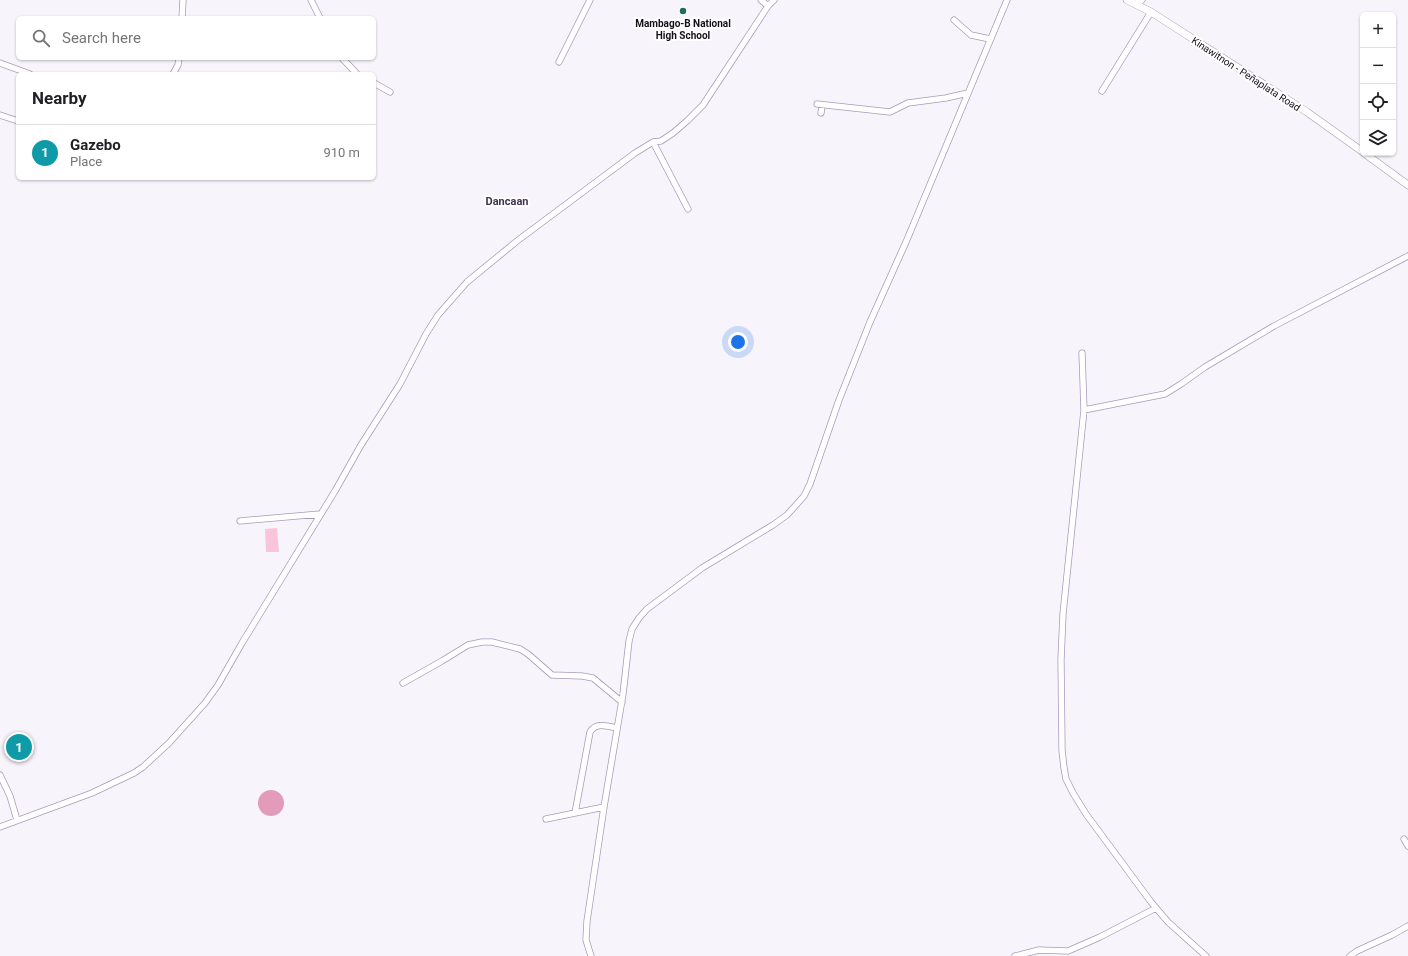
<!DOCTYPE html>
<html lang="en">
<head>
<meta charset="utf-8">
<style>
	:root { --surface:#fff; --page:#f6f6f6; --text:#202124; --muted:#757577; --line:#e0e0e0; --accent:#216a62 }
	body { margin:0; font-family:Roboto,sans-serif; background:var(--page); color:var(--text) }
	.controls { position:absolute; right:12px; top:12px; display:grid; overflow:hidden; border-radius:6px; box-shadow:0 1px 3px #0004 }
	.controls button { width:36px; height:36px; display:grid; place-items:center; padding:0; border:0; border-bottom:1px solid var(--line); background:var(--surface); color:var(--text); font:20px sans-serif }
	.you { position:absolute; left:738px; top:342px; width:14px; height:14px; margin:-10px; border:3px solid #fff; border-radius:50%; background:#1a73e8; box-shadow:0 0 0 6px #1a73e833 }
	.badge { display:grid; place-items:center; width:26px; height:26px; border-radius:50%; background:var(--accent); color:#fff; font-size:13px; font-weight:700 }
	.pin { position:absolute; translate:-50% -50%; border:2px solid #fff; box-shadow:0 1px 4px #0006 }
	.list { margin:0; padding:0; list-style:none }
	h2 { display:flex; justify-content:space-between; align-items:center; height:52px; margin:0; padding:0 16px; font-size:17px }
	h2 small { font-size:13px; font-weight:400; color:var(--muted) }
	.list li { display:grid; grid-template-columns:26px 1fr auto; gap:12px; align-items:center; box-sizing:border-box; height:56px; padding:0 16px; border-top:1px solid var(--line) }
	.list b { display:block; font-size:15px; white-space:nowrap }
	.list p { margin:0; font-size:13px; white-space:nowrap; color:var(--muted) }
	.list em { font-size:13px; font-style:normal; color:var(--muted) }
	.icon { flex:none; width:22px; height:22px; fill:none; stroke:currentColor; stroke-width:2; stroke-linecap:round; stroke-linejoin:round }
	.map { position:relative; flex:none; width:1408px; height:956px; overflow:hidden }
	.search { position:absolute; background:var(--surface); box-shadow:0 1px 3px #0004; left:16px; top:16px; width:360px; height:44px; display:flex; align-items:center; gap:10px; box-sizing:border-box; padding:0 14px; border-radius:6px; color:var(--muted); font-size:15px }
	.panel { position:absolute; background:var(--surface); box-shadow:0 1px 3px #0004; left:16px; top:72px; width:360px; height:108px; border-radius:6px }
	.map>svg:first-child { display:block }
</style>
</head>
<body>
<div class="map">
<svg width="1408" height="956" viewBox="0 0 1408 956">
	<rect width="100%" height="100%" fill="#f7f4fb"/>
	<path fill="#f9c5da" d="M277,528L279,552H266L265,529Z"/>
	<path fill="#e39bba" d="M258 803a13 13 0 1 1 26 0a13 13 0 1 1-26 0Z"/>
	<g fill="none" stroke-linecap="round" stroke-linejoin="round">
		<defs>
			<path id="minor" d="M311,0L320,18
				M761,0L768,6
				M1135,4L1142,0
				M182,18L183,0
				M954,20L971,35L990,39
				M342,58L357,74
				M559,62L590,0
				M0,63L30,74
				M173,74L178,65L179,58
				M374,83L390,92
				M1102,91L1151,12
				M817,104L890,112L908,103L946,98L968,93
				M821,113L822,105
				M0,115L18,121
				M653,142L688,209
				M1082,353L1084,410L1063,614L1061,660L1062,750L1064,768L1066,779L1073,793L1086,814L1151,902L1168,922L1206,956
				M1084,410L1165,394L1181,384L1205,367L1274,326L1408,256
				M240,521L320,514
				M403,683L442,661L468,645L482,642H492L520,649L528,654L552,675L582,676L593,678L622,702
				M0,775L10,796L17,820
				M575,813L590,732C596,722 607,726 617,728
				M546,819L604,807
				M0,827L92,793L134,773L143,767L169,743L205,703L218,685L242,643L335,491L361,445L400,384L426,334L438,315L467,282L517,241L635,153L653,142L661,141L673,133L687,121L703,105L768,6L774,0
				M1404,839L1408,846
				M591,956L586,940L587,921L604,807L623,694L629,641L632,629L639,618L647,609L702,568L773,525L787,515L804,496L810,484L839,400L870,322L906,242L1007,0
				M1015,956L1039,950L1068,951L1100,937L1156,908
				M1350,956L1357,951L1392,935L1408,926"/>
			<path id="tertiary" d="M1127,0L1151,12L1307,112L1363,152
				M1364,153L1408,185"/>
		</defs>
		<use href="#minor" stroke="#a89aba" stroke-width="7"/>
		<use href="#tertiary" stroke="#a89aba" stroke-width="8"/>
		<use href="#minor" stroke="#fff" stroke-width="5.5"/>
		<use href="#tertiary" stroke="#fff" stroke-width="7"/>
	</g>
	<circle fill="#216a62" stroke="#fff" stroke-width="1.5" cx="683" cy="11" r="4"/>
	<g text-anchor="middle" dominant-baseline="central" stroke-width="4" stroke-linejoin="round" paint-order="stroke">
		<g font-size="10" font-weight="bold" fill="#140f1a" stroke="#fff">
			<text x="683" y="23">Mambago-B National<tspan x="683" dy="12">High School</tspan></text>
		</g>
		<g font-size="10" fill="#140f1a" stroke="#fff">
			<text transform="translate(1246 74) rotate(33)">Kinawitnon - Peñaplata Road</text>
		</g>
		<g font-size="11" font-weight="bold" fill="#3e324d" stroke="#fff">
			<text x="507" y="201">Dancaan</text>
		</g>
	</g>
</svg>
<div class="controls">
<button>+</button>
<button>−</button>
<button><svg class="icon" aria-label="locate" viewBox="0 0 24 24"><circle cx="12" cy="12" r="6"/><path d="M12 2v4M12 18v4M2 12h4M18 12h4"/></svg></button>
<button><svg class="icon" aria-label="layers" viewBox="0 0 24 24"><path d="M12 4l9 5-9 5-9-5zM3 14l9 5 9-5"/></svg></button>
</div>
<div class="you"></div>
<div class="pin badge" style="left:19px;top:747px;background:#0f9aa8">1</div>
<div class="search"><svg class="icon" aria-label="search" viewBox="0 0 24 24"><circle cx="10" cy="10" r="6"/><path d="M15 15l6 6"/></svg>Search here</div>
<section class="panel">
<h2>Nearby<small></small></h2>
<ul class="list">
<li><span class="badge" style="background:#0f9aa8">1</span><div><b>Gazebo</b><p>Place</p></div><em>910 m</em></li>
</ul>
</section>
</div>
</body>
</html>
